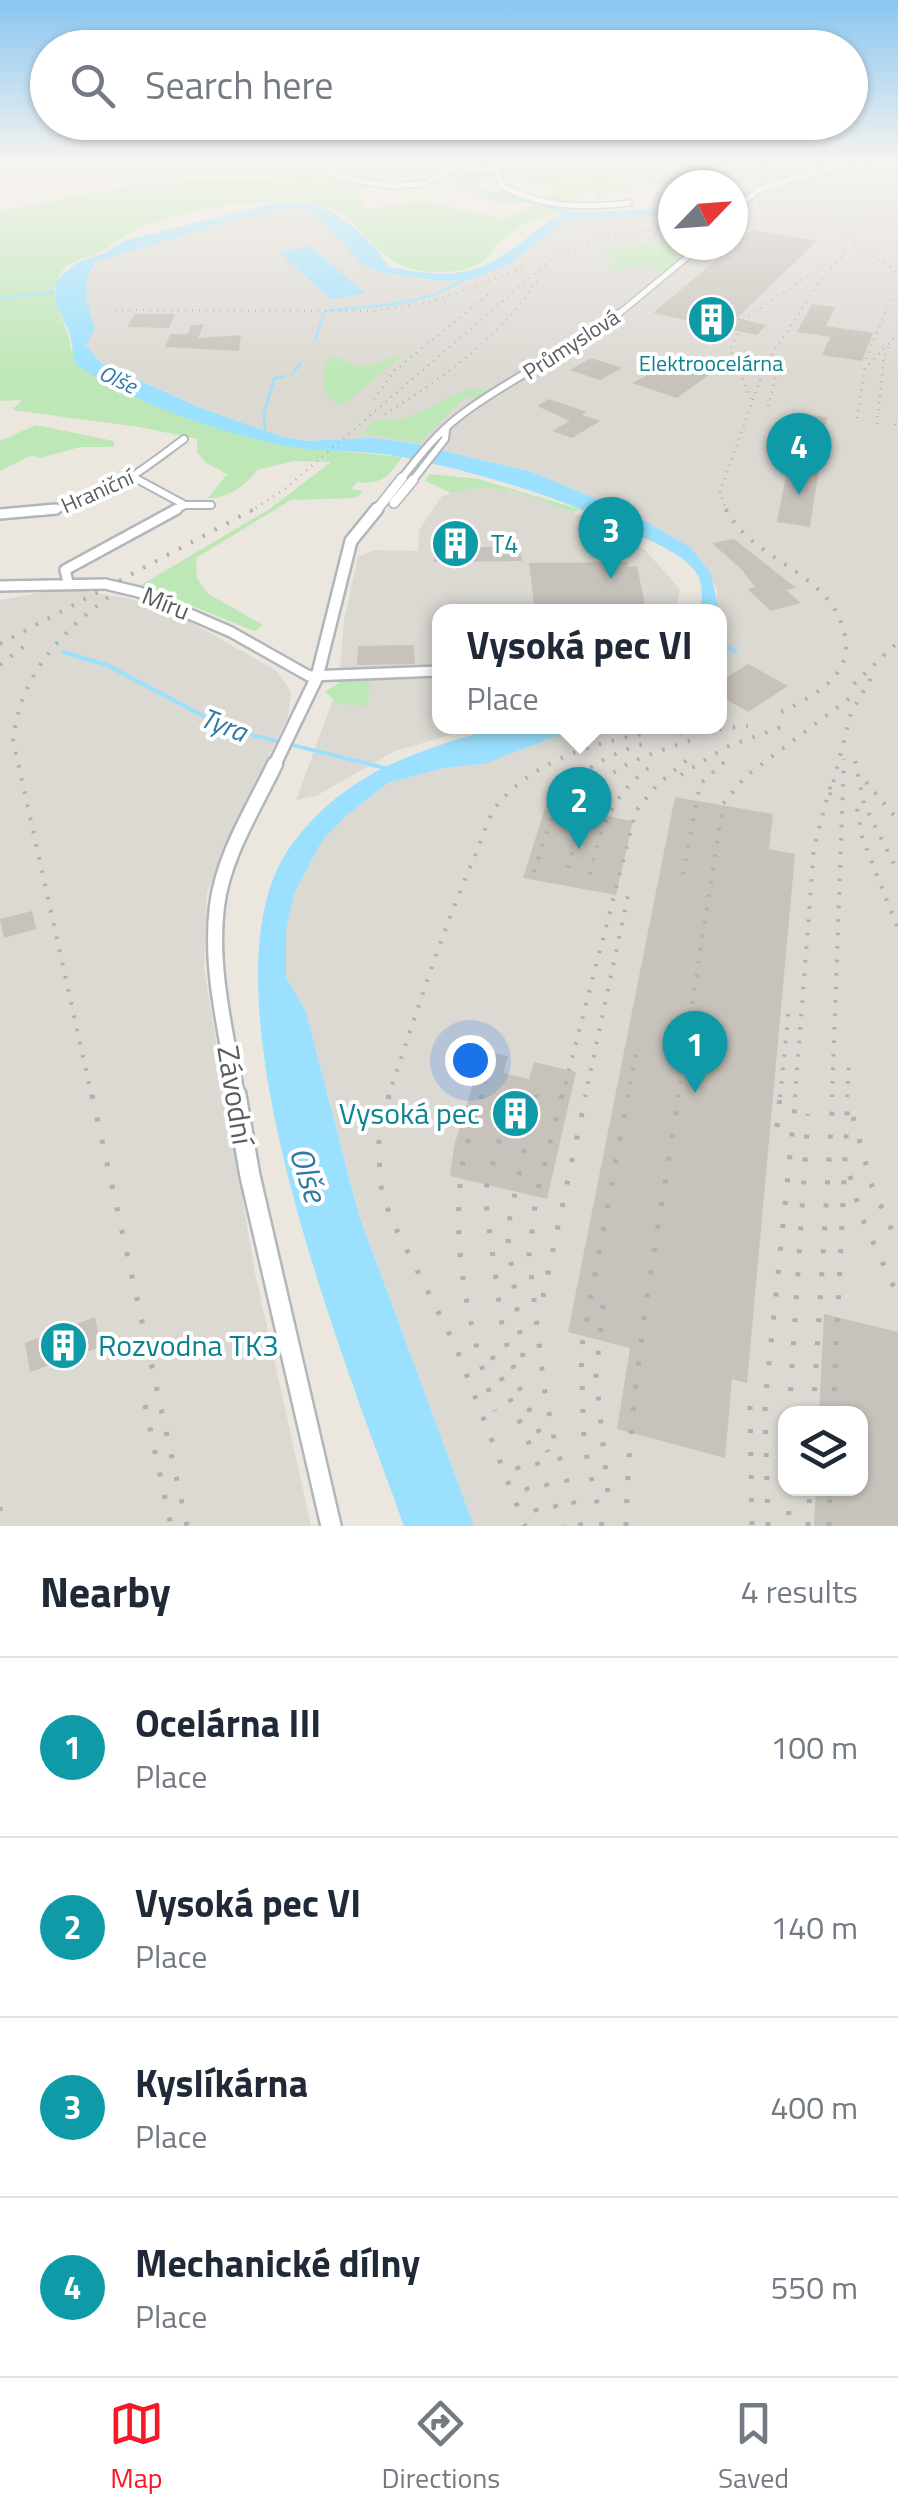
<!DOCTYPE html>
<html lang="en">
<head>
<meta charset="utf-8">
<style>
	:root { --surface:#fff; --page:#f2f2f3; --text:#1f2937; --muted:#747a83; --line:#e0e1e3; --accent:#f71a26 }
	body { margin:0; font-family:"Titillium Web",sans-serif; background:var(--page); color:var(--text) }
	.controls { position:absolute; right:30px; bottom:30px; display:grid; overflow:hidden; border-radius:20px; box-shadow:0 2px 8px #0004 }
	.controls button { width:90px; height:90px; display:grid; place-items:center; padding:0; border:0; border-bottom:2px solid var(--line); background:var(--surface); color:var(--text); font:50px sans-serif }
	.compass { position:absolute; left:658px; top:170px; width:90px; height:90px; border-radius:50%; background:var(--surface); box-shadow:0 2px 8px #0004; rotate:65deg }
	.you { position:absolute; left:470px; top:1060px; width:35px; height:35px; margin:-25px; border:8px solid #fff; border-radius:50%; background:#1a73e8; box-shadow:0 0 0 15px #1a73e833 }
	.badge { display:grid; place-items:center; width:65px; height:65px; border-radius:50%; background:var(--accent); color:#fff; font-size:32px; font-weight:700 }
	.pin { position:absolute; translate:-50% -82px; filter:drop-shadow(0 2px 5px #0008) }
	.pin::after { content:''; position:absolute; top:52px; width:35px; height:30px; background:inherit; clip-path:polygon(0 0,100% 0,50% 100%) }
	.popup { position:absolute; left:432px; top:604px; width:295px; height:130px; box-sizing:border-box; display:grid; place-content:center; border-radius:20px; background:var(--surface); filter:drop-shadow(0 2px 8px #0005); font-size:32px; white-space:nowrap; color:var(--muted) }
	.popup b { font-size:38px; color:var(--text) }
	.popup::after { content:''; position:absolute; left:50%; top:100%; margin-left:-20px; border:20px solid transparent; border-top-color:var(--surface) }
	.list { margin:0; padding:0; list-style:none }
	h2 { display:flex; justify-content:space-between; align-items:center; height:130px; margin:0; padding:0 40px; font-size:42px }
	h2 small { font-size:32px; font-weight:400; color:var(--muted) }
	.list li { display:grid; grid-template-columns:65px 1fr auto; gap:30px; align-items:center; box-sizing:border-box; height:180px; padding:0 40px; border-top:2px solid var(--line) }
	.list b { display:block; font-size:38px; white-space:nowrap }
	.list p { margin:0; font-size:32px; white-space:nowrap; color:var(--muted) }
	.list em { font-size:32px; font-style:normal; color:var(--muted) }
	.icon { flex:none; width:55px; height:55px; fill:none; stroke:currentColor; stroke-width:2; stroke-linecap:round; stroke-linejoin:round }
	.map { position:relative; flex:none; width:898px; height:1526px; overflow:hidden }
	.search { position:absolute; background:var(--surface); box-shadow:0 2px 8px #0004; left:30px; right:30px; top:30px; height:110px; display:flex; align-items:center; gap:25px; box-sizing:border-box; padding:0 35px; border-radius:55px; color:var(--muted); font-size:38px }
	.sheet { height:850px; background:var(--surface) }
	nav { display:flex; justify-content:space-around; align-items:center; box-sizing:border-box; height:140px; border-top:2px solid var(--line); background:var(--surface); font-size:28px; color:var(--muted) }
	nav a { display:grid; justify-items:center; gap:5px }
	nav .on { color:var(--accent) }
	.map>svg:first-child { display:block }
</style>
</head>
<body>
<div class="map">
<svg width="898" height="1526" viewBox="0 0 898 1526">
	<rect width="100%" height="100%" fill="#ece7de"/>
	<path fill="#dcd9d3" fill-rule="evenodd" d="M723,163H898V1526H474L359,1214L306,1012L286,977V931L294,894L322,841L347,815L388,783L444,768L484,764L581,727L719,726L717,589L690,547L633,514L532,472L408,442L371,438L306,441L280,436L202,408L101,363L86,345V283L96,262L230,221L288,208L306,210L318,217L379,272L442,281L472,279L508,265L569,219L581,217L673,215V245H733V185H724ZM786,1414H860V1488H786Z
		M480,484L532,497L586,518L645,550L680,589L675,611L439,612V726L478,727L395,751L316,796L296,800L339,683L344,620L358,557L374,550L418,551L419,530L442,496Z
		M67,588L131,599L185,619L277,671L291,692L288,717L234,826L207,892L204,969L255,1273L311,1526H0V600Z"/>
	<path fill="#bee7b7" d="M406,163H490L495,180L474,187L530,199C495,215 469,189 437,179L456,168L429,179Z
		M535,163H606L608,164L554,189L502,178L501,170Z
		M613,163H703L705,185L648,184L644,176L627,172L609,181L642,185L603,195L597,206L592,204L599,192L590,190L566,204L540,199Z
		M302,175L376,186L357,193L364,210L420,201L504,219L540,202L591,208C566,212 540,215 518,228C479,252 496,272 436,272C373,272 368,220 328,207C275,191 177,210 127,234C116,239 107,250 95,255C79,261 68,260 58,277C47,300 70,326 71,350L186,418L281,445L402,457C391,475 380,486 357,482L351,489L363,491L356,498L291,500L196,558L197,578L207,593L263,625L254,631L141,585L268,510L331,462L294,461L257,470C248,485 226,499 208,498L227,474L206,463L197,452V439L139,427L12,410L22,400L0,401V211C46,203 92,191 139,185C194,177 249,184 302,175Z
		M673,240V245H697L660,275L647,266L611,271L602,266L617,263L601,251Z
		M407,352L343,405C316,398 322,377 329,355L363,367Z
		M475,388L490,391L476,399L465,397L419,443L361,433L376,419C417,426 438,395 475,388Z
		M36,425L114,441V447H80L40,458L32,455L0,471V441Z
		M430,474L478,479L579,509L573,513C531,497 496,479 451,493L425,481Z
		M370,675L368,706L338,704L325,692L348,676Z"/>
	<path fill="#9be1ff" d="M271,204C284,204 305,201 318,206C341,214 378,244 388,267C477,284 487,268 555,217L566,213L673,208V215L569,219L508,265L472,279L442,281L379,272L362,264L318,217L306,210L288,208L230,221L96,262C79,286 88,304 95,329L86,345L101,363L201,408L280,436L306,441L371,438L408,442L532,472L633,514L690,547L711,574L719,611H700C702,600 704,585 697,574C686,556 659,545 641,536C564,498 486,474 402,457C362,449 321,453 280,445C211,429 135,404 75,364L70,334L56,303V281L76,263L105,253L124,241Z
		M310,246L365,293L331,299L279,253Z
		M499,727H581L484,764L444,768L388,783L347,815L322,841L294,894L286,931V977L306,1012L359,1215L474,1526H404C351,1376 187,980 293,843C347,771 417,751 499,727Z"/>
	<g fill="none" stroke-linecap="round" stroke-linejoin="round">
		<path stroke="#9be1ff" stroke-width="2.5" d="M463,170L473,173L480,190L572,213
			M0,298L60,292
			M325,311C375,305 426,307 468,277
			M315,340L324,314
			M292,374L301,363
			M265,433L264,413L274,379L285,376"/>
		<path stroke="#9be1ff" stroke-width="4" d="M719,644L736,651
			M63,652L107,665L228,729L385,768"/>
	</g>
	<path fill="#c7c2bb" d="M752,230L817,241L737,318L766,325L757,335L653,313Z
		M812,304L835,307L826,326L873,333L862,361L822,355L830,337L797,332Z
		M135,314H175L169,328L127,327Z
		M204,324L198,338L241,335L239,351L165,347L170,334H187L191,326Z
		M591,358L607,363L622,368L600,380L570,370Z
		M670,363L709,375L677,398L632,383Z
		M549,399L587,412L582,415L600,421L572,438L552,431L570,421L537,406Z
		M798,414L827,417L810,527L777,522Z
		M446,529H460L461,542H466V547H520L522,561L434,562V547H447Z
		M734,539L796,588L786,590L801,603L771,611L756,597L747,589L755,587L742,570L712,543Z
		M627,562L628,567L637,566L646,610L535,612L529,563Z
		M414,645L415,664L357,665L358,646Z
		M748,664L788,686L748,712L719,695V682Z
		M675,797L773,814L769,849L795,854L747,1383L732,1379L725,1458L617,1429L630,1348L568,1332Z
		M546,805L633,821L616,895L523,878Z
		M32,911L36,929L4,938L0,919Z
		M483,1051L508,1056L503,1073L529,1079L534,1062L576,1072L547,1199L450,1176L454,1146Z
		M824,1314L898,1332V1526H814L816,1488H860V1414H819Z
		M95,1317L101,1347L30,1372L25,1343Z"/>
	<g fill="none" stroke-linecap="round" stroke-linejoin="round">
		<defs>
			<path id="minor-far2" d="M299,163L344,178L391,186L422,184L456,168L496,171
				M494,165L502,186C542,208 584,208 629,203
				M733,209L762,188L849,163
				M616,316L702,245"/>
			<path id="minor-far1" d="M135,478L185,505L172,512
				M402,478C420,455 437,433 461,415C510,377 570,353 619,313
				M413,480L445,439L446,430
				M185,505H211
				M41,512C105,502 135,475 184,439"/>
			<path id="minor" d="M0,514L56,509
				M68,582L65,570L177,509
				M0,586L105,584
				M139,592L231,632L309,676L439,671"/>
			<path id="tertiary-far3" d="M394,503L413,480
				M375,512L402,478"/>
			<path id="tertiary-far2" d="M274,766L317,677L351,541L377,509"/>
			<path id="tertiary-far1" d="M237,1097C227,1036 209,969 217,906C223,856 254,808 275,764"/>
			<path id="tertiary" d="M236,1095L250,1176L331,1526"/>
		</defs>
		<use href="#minor-far2" stroke="#b1b6bb" stroke-width="8"/>
		<use href="#minor-far1" stroke="#b1b6bb" stroke-width="10"/>
		<use href="#minor" stroke="#b1b6bb" stroke-width="14"/>
		<use href="#tertiary-far3" stroke="#b1b6bb" stroke-width="12"/>
		<use href="#tertiary-far2" stroke="#b1b6bb" stroke-width="16"/>
		<use href="#tertiary-far1" stroke="#b1b6bb" stroke-width="19"/>
		<use href="#tertiary" stroke="#b1b6bb" stroke-width="24"/>
		<use href="#minor-far2" stroke="#fff" stroke-width="5"/>
		<use href="#minor-far1" stroke="#fff" stroke-width="6"/>
		<use href="#minor" stroke="#fff" stroke-width="9"/>
		<use href="#tertiary-far3" stroke="#fff" stroke-width="9"/>
		<use href="#tertiary-far2" stroke="#fff" stroke-width="11"/>
		<use href="#tertiary-far1" stroke="#fff" stroke-width="14"/>
		<use href="#tertiary" stroke="#fff" stroke-width="19"/>
		<path stroke="#afb0b1" stroke-width="2.5" stroke-dasharray="1 6" stroke-linecap="butt" d="M871,163L849,179L838,210L855,245L898,272
			M819,199L851,175
			M854,215L898,173
			M733,216L792,186L863,166
			M115,310L373,311L430,302L527,267
			M743,320L821,267
			M738,334L730,349L752,402
			M866,359L891,299
			M374,399L395,370L491,292
			M768,406L779,366
			M385,414C443,378 501,337 538,279
			M857,418L865,368L898,334
			M877,424L884,357L889,346
			M895,424L898,428
			M250,512L286,488L554,257L603,236L673,227
			M727,512L720,492L766,363L823,277L844,254L846,238"/>
		<path stroke="#afb0b1" stroke-width="4" stroke-dasharray="2.5 11" stroke-linecap="butt" d="M726,509C754,564 832,570 845,636C853,677 812,697 781,712
			M0,644L254,509
			M0,665L32,640
			M854,684L898,642
			M679,733L748,726
			M855,761L864,804L898,872
			M681,775L726,747L784,726
			M866,782L898,820
			M830,795L851,713L871,678
			M857,809L862,837L898,929
			M568,868C591,770 606,769 698,738
			M534,872C558,794 564,770 645,743
			M590,874C600,827 612,795 651,766
			M683,874L700,784L732,755
			M92,1097L13,740C21,672 62,631 115,592
			M388,1097C415,1018 440,937 473,860C481,843 487,818 498,804C544,749 627,735 693,726
			M481,1097L486,1082
			M512,1097L514,1089
			M536,1097L537,1092
			M562,1097L636,811L656,786L688,759
			M585,1097L628,896
			M628,1097L636,1052
			M678,1097L723,804L746,776L854,695
			M780,1097L789,1008
			M795,1097L814,847L831,784
			M832,1097L844,759
			M847,1097L849,1064"/>
		<path stroke="#afb0b1" stroke-width="5" stroke-dasharray="4 19" stroke-linecap="butt" d="M92,1095L187,1526
			M389,1095L379,1141L380,1183L391,1219L455,1345L525,1526
			M482,1095C475,1119 465,1144 462,1169C450,1249 471,1335 495,1411
			M512,1095L486,1188L487,1213L503,1332L520,1389L548,1452
			M562,1095L536,1197L529,1255L544,1388L555,1443L581,1526
			M853,1117L872,1186L898,1244
			M777,1127L780,1095
			M850,1176L861,1216L898,1296
			M543,1297L586,1095
			M603,1305L596,1374L608,1494
			M492,1356L564,1526
			M523,1357L507,1231L536,1095
			M145,1405L171,1526
			M750,1406L752,1526
			M789,1414L808,1114
			M813,1414L833,1095
			M833,1414L848,1095
			M517,1466L543,1526
			M788,1488L789,1526
			M0,1507L2,1526
			M602,1526L584,1444L581,1351L628,1095
			M626,1526C629,1382 657,1237 679,1095
			M768,1526L765,1403L796,1095
			M808,1526L810,1488
			M829,1526L830,1488"/>
		<defs>
			<path id="minor-bridge" d="M105,584L139,592"/>
		</defs>
		<use href="#minor-bridge" stroke="#b1b6bb" stroke-width="14" stroke-linecap="butt"/>
		<use href="#minor-bridge" stroke="#fff" stroke-width="9"/>
	</g>
	<linearGradient id="sky" x2="0" y2="1"><stop stop-color="#89c6f1"/><stop offset="0.43" stop-color="#f6f4f0"/><stop offset="1" stop-color="#f6f4f0" stop-opacity="0"/></linearGradient>
	<rect width="898" height="377" fill="url(#sky)"/>
	<defs>
		<symbol id="building-disc" viewBox="-11 -11 22 22"><circle r="9.5" fill="#0f9aa8" stroke="#fff"/><path d="M-4-6H4V6H1V3H-1V6H-4ZM-2.5-4.3h1.7v1.8h-1.7ZM.8-4.3h1.7v1.8H.8ZM-2.5-1h1.7V.8h-1.7ZM.8-1h1.7V.8H.8Z" fill="#fff"/></symbol>
	</defs>
	<g fill-rule="evenodd">
		<use href="#building-disc" x="684" y="292" width="55" height="55"/>
		<use href="#building-disc" x="428" y="516" width="55" height="55"/>
		<use href="#building-disc" x="488" y="1086" width="55" height="55"/>
		<use href="#building-disc" x="36" y="1318" width="55" height="55"/>
	</g>
	<g text-anchor="middle" dominant-baseline="central" stroke-width="8" stroke-linejoin="round" paint-order="stroke">
		<g font-size="22" fill="#575d61" stroke="#fff">
			<text transform="translate(571 344) rotate(-33)">Průmyslová</text>
			<text transform="translate(97 491) rotate(-24)">Hraniční</text>
		</g>
		<g font-size="22" fill="#0d838f" stroke="#fff">
			<text x="711" y="363">Elektroocelárna</text>
		</g>
		<g font-size="22" font-style="italic" fill="#2e79a6" stroke="#fff">
			<text transform="translate(118 379) rotate(25)">Olše</text>
		</g>
		<g font-size="25" fill="#0d838f" stroke="#fff" text-anchor="start">
			<text x="491" y="544">T4</text>
		</g>
		<g font-size="25" fill="#575d61" stroke="#fff">
			<text transform="translate(166 603) rotate(22)">Míru</text>
		</g>
		<g font-size="28" font-style="italic" fill="#2e79a6" stroke="#fff">
			<text transform="translate(224 724) rotate(21)">Tyra</text>
		</g>
		<g font-size="30" fill="#575d61" stroke="#fff">
			<text transform="translate(236 1095) rotate(81)">Závodní</text>
		</g>
		<g font-size="30" fill="#0d838f" stroke="#fff" text-anchor="end">
			<text x="480" y="1113">Vysoká pec</text>
			<text x="98" y="1345" text-anchor="start">Rozvodna TK3</text>
		</g>
		<g font-size="32" font-style="italic" fill="#2e79a6" stroke="#fff">
			<text transform="translate(309 1174) rotate(72)">Olše</text>
		</g>
	</g>
</svg>
<div class="controls">
<button><svg class="icon" aria-label="layers" viewBox="0 0 24 24"><path d="M12 4l9 5-9 5-9-5zM3 14l9 5 9-5"/></svg></button>
</div>
<svg class="compass" viewBox="-18 -18 36 36"><path d="M0-13l5 13h-10z" fill="#e53935"/><path d="M0 13l5-13h-10z" fill="#747a83"/></svg>
<div class="you"></div>
<div class="pin badge" style="left:695px;top:1093px;background:#0f9aa8">1</div>
<div class="pin badge" style="left:579px;top:849px;background:#0f9aa8">2</div>
<div class="popup"><b>Vysoká pec VI</b>Place</div>
<div class="pin badge" style="left:611px;top:579px;background:#0f9aa8">3</div>
<div class="pin badge" style="left:799px;top:495px;background:#0f9aa8">4</div>
<div class="search"><svg class="icon" aria-label="search" viewBox="0 0 24 24"><circle cx="10" cy="10" r="6"/><path d="M15 15l6 6"/></svg>Search here</div>
</div>
<section class="sheet">
<h2>Nearby<small>4 results</small></h2>
<ul class="list">
<li><span class="badge" style="background:#0f9aa8">1</span><div><b>Ocelárna III</b><p>Place</p></div><em>100 m</em></li>
<li><span class="badge" style="background:#0f9aa8">2</span><div><b>Vysoká pec VI</b><p>Place</p></div><em>140 m</em></li>
<li><span class="badge" style="background:#0f9aa8">3</span><div><b>Kyslíkárna</b><p>Place</p></div><em>400 m</em></li>
<li><span class="badge" style="background:#0f9aa8">4</span><div><b>Mechanické dílny</b><p>Place</p></div><em>550 m</em></li>
</ul>
</section>
<nav>
<a class="on"><svg class="icon" aria-label="map" viewBox="0 0 24 24"><path d="M3 6l6-2 6 2 6-2v14l-6 2-6-2-6 2zM9 4v14M15 6v14"/></svg>Map</a>
<a><svg class="icon" aria-label="directions" viewBox="0 0 24 24"><path d="M12 3l9 9-9 9-9-9zM9 14v-3h6M13 9l2 2-2 2"/></svg>Directions</a>
<a><svg class="icon" aria-label="saved" viewBox="0 0 24 24"><path d="M7 4h10v16l-5-4-5 4z"/></svg>Saved</a>
</nav>
</body>
</html>
